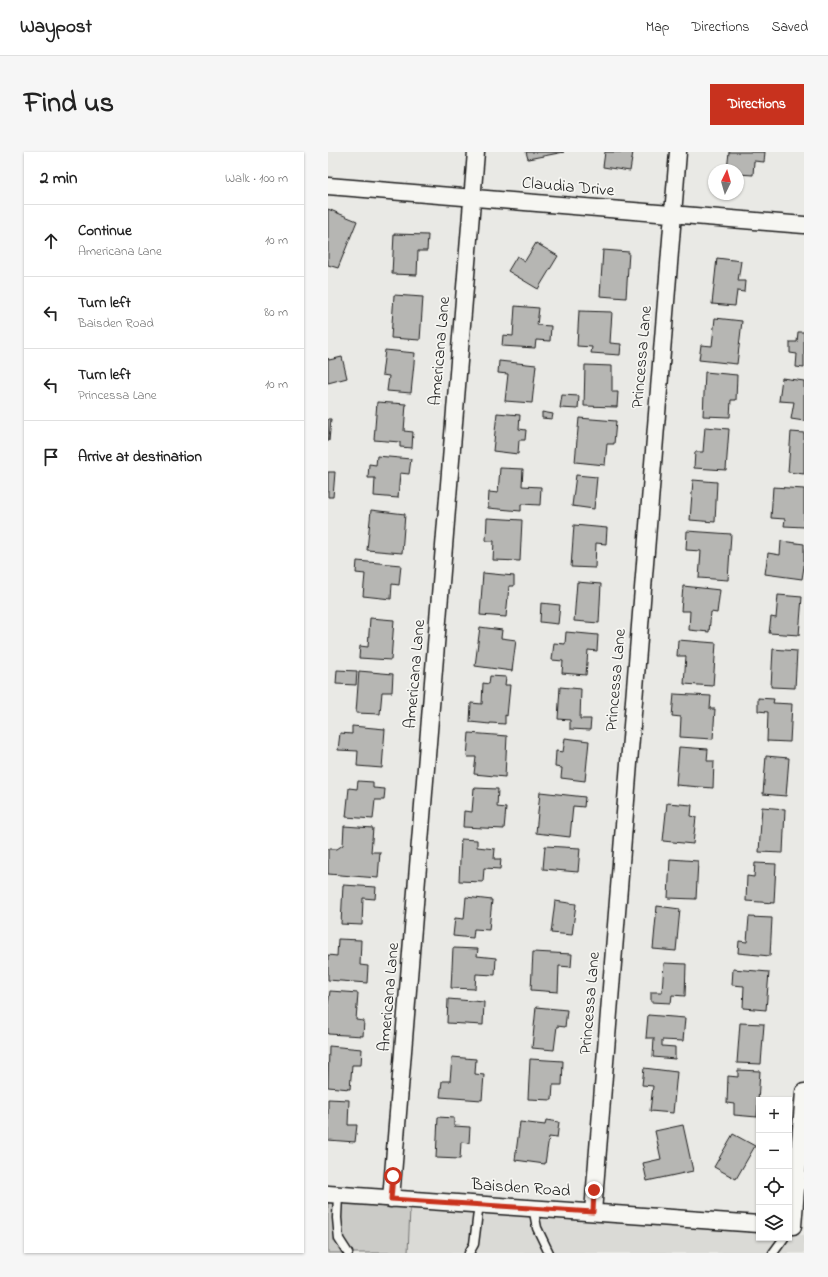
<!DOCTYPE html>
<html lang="en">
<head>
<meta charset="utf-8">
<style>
	:root { --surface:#fff; --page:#f6f6f6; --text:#222; --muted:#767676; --line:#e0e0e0; --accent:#c8321e }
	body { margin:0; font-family:"Indie Flower",sans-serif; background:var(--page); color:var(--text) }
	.controls { position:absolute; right:12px; bottom:12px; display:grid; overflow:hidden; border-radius:0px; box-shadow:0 1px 3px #0004 }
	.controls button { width:36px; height:36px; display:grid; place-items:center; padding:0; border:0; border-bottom:1px solid var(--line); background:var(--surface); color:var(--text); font:20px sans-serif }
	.compass { position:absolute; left:380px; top:12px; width:36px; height:36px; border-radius:50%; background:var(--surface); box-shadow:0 1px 3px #0004; rotate:5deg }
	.stop { position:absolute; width:12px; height:12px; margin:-9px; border:3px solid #c8321e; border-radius:50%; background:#fff }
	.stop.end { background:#c8321e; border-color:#fff; box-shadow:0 1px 4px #0008 }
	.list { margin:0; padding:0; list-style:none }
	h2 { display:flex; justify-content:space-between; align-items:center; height:52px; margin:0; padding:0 16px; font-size:17px }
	h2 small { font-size:13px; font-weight:400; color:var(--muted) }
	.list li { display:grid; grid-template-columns:26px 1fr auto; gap:12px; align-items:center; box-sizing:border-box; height:72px; padding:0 16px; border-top:1px solid var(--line) }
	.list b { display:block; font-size:15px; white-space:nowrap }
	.list p { margin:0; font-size:13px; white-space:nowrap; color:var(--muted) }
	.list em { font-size:13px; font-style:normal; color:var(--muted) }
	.icon { flex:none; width:22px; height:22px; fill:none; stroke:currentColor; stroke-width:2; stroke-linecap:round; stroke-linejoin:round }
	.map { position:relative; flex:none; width:476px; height:1101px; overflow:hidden; border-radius:0px }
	header { display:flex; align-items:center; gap:24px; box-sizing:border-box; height:56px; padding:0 20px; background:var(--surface); border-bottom:1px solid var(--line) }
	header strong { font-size:19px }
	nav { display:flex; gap:22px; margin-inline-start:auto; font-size:14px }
	.intro { display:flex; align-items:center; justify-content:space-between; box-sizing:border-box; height:96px; padding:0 24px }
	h1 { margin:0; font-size:28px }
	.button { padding:10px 18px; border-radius:0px; background:var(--accent); color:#fff; font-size:14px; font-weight:700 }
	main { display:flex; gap:24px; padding:0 24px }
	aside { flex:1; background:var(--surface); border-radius:0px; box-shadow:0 1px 3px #0004 }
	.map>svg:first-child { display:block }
</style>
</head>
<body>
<header>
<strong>Waypost</strong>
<nav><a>Map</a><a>Directions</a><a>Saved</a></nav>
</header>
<div class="intro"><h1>Find us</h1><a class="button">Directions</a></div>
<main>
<aside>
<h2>2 min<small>Walk · 100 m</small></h2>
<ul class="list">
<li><svg class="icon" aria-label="ahead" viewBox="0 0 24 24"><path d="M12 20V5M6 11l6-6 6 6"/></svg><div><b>Continue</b><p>Americana Lane</p></div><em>10 m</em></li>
<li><svg class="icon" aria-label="left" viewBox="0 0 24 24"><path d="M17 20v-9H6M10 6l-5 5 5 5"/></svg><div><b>Turn left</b><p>Baisden Road</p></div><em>80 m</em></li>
<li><svg class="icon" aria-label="left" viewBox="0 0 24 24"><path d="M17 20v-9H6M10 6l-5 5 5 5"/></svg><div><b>Turn left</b><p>Princessa Lane</p></div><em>10 m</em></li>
<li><svg class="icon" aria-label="arrive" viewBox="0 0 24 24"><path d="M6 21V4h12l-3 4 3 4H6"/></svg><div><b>Arrive at destination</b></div></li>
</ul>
</aside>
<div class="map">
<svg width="476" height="1101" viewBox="0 0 476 1101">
	<rect width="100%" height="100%" fill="#e9e9e5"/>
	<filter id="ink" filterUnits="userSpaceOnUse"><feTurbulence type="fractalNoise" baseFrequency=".025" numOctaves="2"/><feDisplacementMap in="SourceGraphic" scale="8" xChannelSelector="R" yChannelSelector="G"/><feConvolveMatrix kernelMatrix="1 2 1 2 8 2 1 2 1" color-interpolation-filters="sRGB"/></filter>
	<g filter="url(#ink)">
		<path fill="#dadad6" d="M82,1056L431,1080V1086H461V1082L476,1083V1101H80Z"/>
		<path fill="#cbcbc7" stroke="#747472" d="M0,1050L82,1056L80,1101H0Z"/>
		<path fill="#b6b6b3" stroke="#1c1c1c" d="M198,0H236L200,7Z
			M277,0H305L302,19L275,15Z
			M401,0H437L436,10L426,9L425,23L410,22V18H399Z
			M0,57L29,69L10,116L0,113Z
			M66,82L100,83L99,99H90L89,123L64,122Z
			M208,91L230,104L210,137L180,119L189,104L197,109Z
			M275,98L301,100L298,146L272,144Z
			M389,106L413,109L410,129H417L416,140L409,139L407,154L384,152Z
			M66,143L95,145L92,188L63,186Z
			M187,154L211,156L209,173L223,174L222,189L208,188L207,196L174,194L175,183L185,184Z
			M251,159L284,160L282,191L293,192L292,203L263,201L264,195L249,194Z
			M387,166L414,169L409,212L371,208L373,193L384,194Z
			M470,180H476V216L468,215L469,202L462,201V190H469Z
			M57,198L87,201L83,241L59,239L61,224L54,223Z
			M14,205L19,226L0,231V206L1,208Z
			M171,209L208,213L204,251L177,249L180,222L170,221Z
			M257,213L284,214V240H290L289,255L256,254Z
			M377,220L409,223L408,248H403L402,265L375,264Z
			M454,226L476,229V269L463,267L466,250L451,249Z
			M234,243L251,244L250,257L232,256Z
			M49,250L78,252L76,279L85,280L84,296L72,295V290L46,288Z
			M214,260L225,262L224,267L214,266Z
			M169,261L192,263L191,277L198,278L197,288H191L190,302L165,299Z
			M251,266L288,269L286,292H279L277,313L247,310Z
			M0,267H3L1,289H0Z
			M377,275L401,277L398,318L366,316L367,300H375Z
			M463,280L476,281V322L460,320Z
			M49,304L83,307L81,322L72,321L70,346L46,344L47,326H40L41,312L48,313Z
			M172,316L195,317L194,334L213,335L212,353L193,352V359L160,356L161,340L170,341Z
			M0,320H7L5,345H0Z
			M248,323L269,325L266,357L244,354Z
			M365,328L389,330L387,370L362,368Z
			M445,335L476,337V375L456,374L457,367L443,366Z
			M43,358L77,362L74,401L39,398Z
			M159,366L194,368L192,409L165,408L166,389H158Z
			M246,373L279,376L278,392L268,391L267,416L243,415Z
			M359,379L403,382L400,428L371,426L373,399L358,398Z
			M453,389L476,392V415L474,427L437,422L440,401L452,403Z
			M29,409L73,413L71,433L64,432L63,447L35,444L37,422L28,421Z
			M155,421L186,424V434H181L178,465L152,463Z
			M249,430L273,432L271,471L246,469Z
			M355,434L392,438L389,461L383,460L381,480L361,478L362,459H353Z
			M450,443L474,445L471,483L441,481L443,465L448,466Z
			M213,451L232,453L230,472L212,470Z
			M42,466L66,468L63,508L31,506L32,494L40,495Z
			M152,475L174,478L173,486L188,488L184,519L147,514Z
			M238,480L270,483L269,499L260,498L258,523L234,521L235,509L224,508L226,491L237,492Z
			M350,488L388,491L385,534L356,532L358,504H349Z
			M445,497L469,499L467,536L443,535Z
			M9,518L29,519L28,533L8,532Z
			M31,519L65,522L64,540H54L52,562L28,561Z
			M162,524L178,525L177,533H182L179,564L177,563V572L162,571V572L142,570L143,551L154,552L155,531L161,532Z
			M232,535L253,537L252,567H263L262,578L242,577V568L230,567Z
			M346,542L383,544L382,557H387L385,587L352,585L353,565L344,564Z
			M430,546L446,547L445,551L464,552L462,590L439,589L440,560L430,559Z
			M24,574L57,577L54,616L29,614L30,599L10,598L12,581L24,582Z
			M141,581L179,584L177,625L146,622L148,605H139Z
			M237,586L261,589L257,629L233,626L234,616L227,615L228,599L235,600Z
			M351,595L380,597L379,609H386L385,636L348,633Z
			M438,604L461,606L458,644L435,642Z
			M30,629L45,630V636L57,637L56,648H47L45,667L18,665L21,636L29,637Z
			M146,636L170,637L169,655L178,656L176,677L135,675L136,659L144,660Z
			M212,640L257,645L256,655L245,654L242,685L208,681Z
			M339,651L364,653L363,664L368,665L365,692L335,689Z
			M434,655L457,657L455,701L431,700Z
			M16,674L45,676L43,700H52L50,726L0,722V697H9L15,693Z
			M133,687L149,688V695L167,697L166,707H173L172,717L156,716L155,730L131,729Z
			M217,694L252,696L250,720L215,717Z
			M342,707L370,709L368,747L340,746Z
			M427,711L448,712L446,751L418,749L419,724L426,725Z
			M15,733L48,735L47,747L35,746L34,773L13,772Z
			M138,745L164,748L161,778L146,777L145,786L125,784L127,766L136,767Z
			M227,749L248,752L244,783L223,781Z
			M329,754L352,757L348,799L325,797Z
			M421,765L444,766L442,804L410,801L411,789L419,790Z
			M10,787L33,788L32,813L40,814L39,831L0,828V803L9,804Z
			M125,796L150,797L149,804L168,806L167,823L148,822L147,837L123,836Z
			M205,800L244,802L243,815L231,814L230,840L203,838Z
			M336,811L358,812L357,844L344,843L343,851L323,850V840H334Z
			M405,817L441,820L438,858L415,856L416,834L404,833Z
			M2,839L30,841L28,868L36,869L35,884L0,882V853Z
			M120,847L156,850L155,873L119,871Z
			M208,855L239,858L237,875L229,874L226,898L204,896Z
			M320,863L357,866L355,889L334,888V894L347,895V907L325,905L326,886H318Z
			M412,871L436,872L433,912L409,911Z
			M1,894L34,897L33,913H24L22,937L0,935Z
			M124,905L148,907L147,922L156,923L154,948L112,945L114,929H122Z
			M202,907L235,909L234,933H225L224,948L200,947Z
			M316,916L349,920L345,961L322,959L325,934L314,933Z
			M410,918L432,919L429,965L406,963V952L399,951L400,924L410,925Z
			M0,947L21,948L20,973H29L27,990L0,988Z
			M110,965L126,966V974L142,975L141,991L133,990L132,1007L108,1006Z
			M218,968L231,970L229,986L221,985L217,1012L187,1008L192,970L217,973Z
			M355,973L365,1019L319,1029L315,1011L333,1007L327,979Z
			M405,982L427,994L408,1027L386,1015Z"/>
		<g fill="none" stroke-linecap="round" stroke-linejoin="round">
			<defs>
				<path id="service" d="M10,1043L9,1066L11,1087L20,1101
					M205,1055L209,1076L221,1101
					M141,1101L146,1092L151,1052
					M445,1101L456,1086"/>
				<path id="minor" d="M0,34L476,73
					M0,1042L431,1072
					M63,1047L148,0
					M265,1060L350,0
					M465,1074L476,940"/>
			</defs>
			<use href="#service" stroke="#1c1c1c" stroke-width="11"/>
			<use href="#minor" stroke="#1c1c1c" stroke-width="19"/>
			<use href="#service" stroke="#f6f6f2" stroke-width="8"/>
			<use href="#minor" stroke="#f6f6f2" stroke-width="16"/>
		</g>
	</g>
	<g fill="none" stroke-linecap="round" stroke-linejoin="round" filter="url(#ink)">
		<path stroke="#c8321e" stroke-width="5" d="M65,1024L63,1047L265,1060L266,1038"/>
	</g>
	<g text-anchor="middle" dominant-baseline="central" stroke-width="3.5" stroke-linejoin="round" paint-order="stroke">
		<g font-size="17" fill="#1c1c1c" stroke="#f6f6f2">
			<text transform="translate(240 35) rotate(5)">Claudia Drive</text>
			<text transform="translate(112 199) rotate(-85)">Americana Lane</text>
			<text transform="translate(314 205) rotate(-85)">Princessa Lane</text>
			<text transform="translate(87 522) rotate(-85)">Americana Lane</text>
			<text transform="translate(288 528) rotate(-85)">Princessa Lane</text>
			<text transform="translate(61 845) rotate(-85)">Americana Lane</text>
			<text transform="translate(262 851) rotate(-85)">Princessa Lane</text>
			<text transform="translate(193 1036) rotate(4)">Baisden Road</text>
		</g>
	</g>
</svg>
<div class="controls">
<button>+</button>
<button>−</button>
<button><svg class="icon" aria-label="locate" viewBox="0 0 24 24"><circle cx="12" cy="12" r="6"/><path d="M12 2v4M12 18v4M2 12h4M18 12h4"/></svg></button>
<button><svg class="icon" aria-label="layers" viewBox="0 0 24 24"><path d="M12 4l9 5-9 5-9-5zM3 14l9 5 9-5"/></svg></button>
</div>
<svg class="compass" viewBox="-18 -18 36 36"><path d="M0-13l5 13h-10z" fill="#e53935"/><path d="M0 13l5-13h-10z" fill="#767676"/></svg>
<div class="stop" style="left:65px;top:1024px"></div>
<div class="stop end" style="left:266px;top:1038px"></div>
</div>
</main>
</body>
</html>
